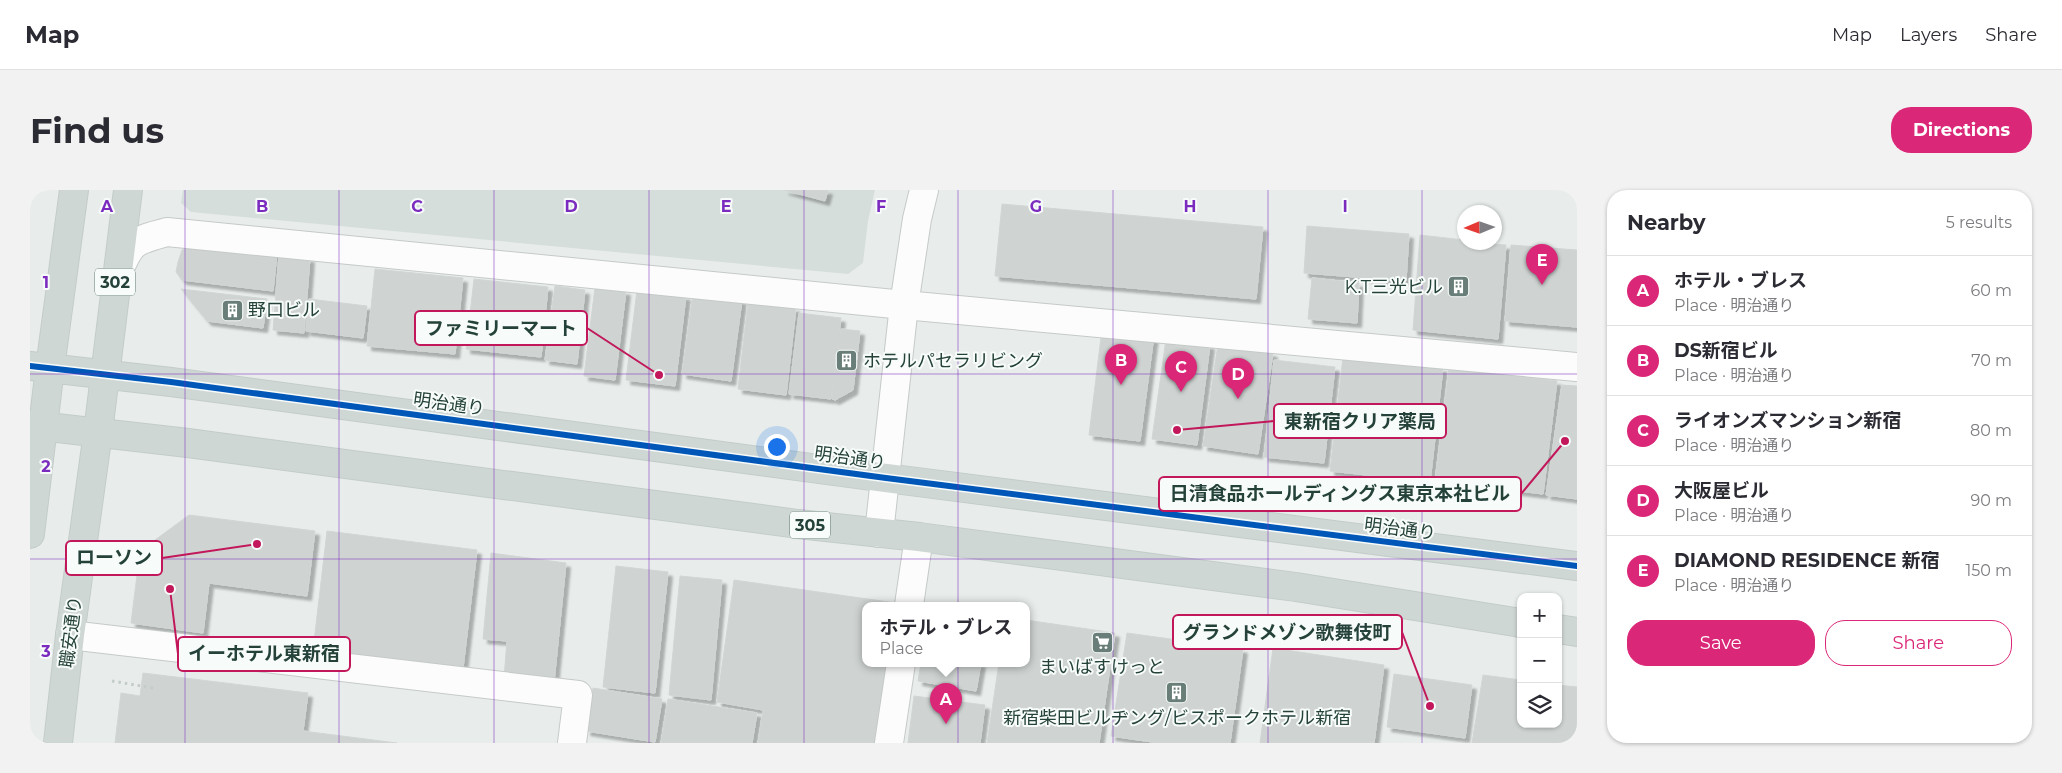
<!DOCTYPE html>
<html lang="en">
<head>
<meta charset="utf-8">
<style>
	:root { --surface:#fff; --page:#f2f2f3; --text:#2b2b33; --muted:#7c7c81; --line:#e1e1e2; --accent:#db2777 }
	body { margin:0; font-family:Montserrat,"Noto Sans JP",sans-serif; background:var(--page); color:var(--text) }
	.controls { position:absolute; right:15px; bottom:15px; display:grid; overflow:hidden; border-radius:10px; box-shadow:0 1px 4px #0004 }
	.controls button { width:45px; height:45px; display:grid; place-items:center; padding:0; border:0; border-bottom:1px solid var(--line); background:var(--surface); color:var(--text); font:25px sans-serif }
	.compass { position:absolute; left:1427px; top:15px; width:45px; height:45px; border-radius:50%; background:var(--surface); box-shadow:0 1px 4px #0004; rotate:268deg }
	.you { position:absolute; left:746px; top:256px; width:18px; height:18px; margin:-12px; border:4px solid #fff; border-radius:50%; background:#1a73e8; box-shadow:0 0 0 8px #1a73e833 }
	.badge { display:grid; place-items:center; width:32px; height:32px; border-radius:50%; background:var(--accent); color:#fff; font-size:16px; font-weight:700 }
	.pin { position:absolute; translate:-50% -41px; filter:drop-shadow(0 1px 2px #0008) }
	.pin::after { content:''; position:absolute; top:26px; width:18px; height:15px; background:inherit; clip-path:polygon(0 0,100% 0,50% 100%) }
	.popup { position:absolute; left:832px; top:412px; width:168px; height:65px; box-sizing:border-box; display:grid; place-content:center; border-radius:10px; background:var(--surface); filter:drop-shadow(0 1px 4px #0005); font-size:16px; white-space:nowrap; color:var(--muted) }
	.popup b { font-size:19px; color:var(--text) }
	.popup::after { content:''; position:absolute; left:50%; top:100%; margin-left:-10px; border:10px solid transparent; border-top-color:var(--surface) }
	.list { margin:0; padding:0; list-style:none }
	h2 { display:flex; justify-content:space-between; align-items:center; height:65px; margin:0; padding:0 20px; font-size:21px }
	h2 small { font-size:16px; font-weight:400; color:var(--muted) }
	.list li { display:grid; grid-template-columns:32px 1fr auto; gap:15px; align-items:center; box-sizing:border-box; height:70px; padding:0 20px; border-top:1px solid var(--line) }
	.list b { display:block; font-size:19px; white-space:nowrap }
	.list p { margin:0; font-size:16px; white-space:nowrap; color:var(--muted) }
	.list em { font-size:16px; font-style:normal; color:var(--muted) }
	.actions { display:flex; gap:10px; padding:15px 20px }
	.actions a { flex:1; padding:11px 0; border:1px solid var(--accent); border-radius:20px; text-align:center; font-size:18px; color:var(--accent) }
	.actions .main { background:var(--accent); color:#fff }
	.icon { flex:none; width:28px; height:28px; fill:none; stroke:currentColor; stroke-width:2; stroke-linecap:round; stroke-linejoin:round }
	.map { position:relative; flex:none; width:1547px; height:553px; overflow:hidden; border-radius:20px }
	header { display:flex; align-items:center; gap:30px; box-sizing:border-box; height:70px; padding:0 25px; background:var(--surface); border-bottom:1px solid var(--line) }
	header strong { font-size:24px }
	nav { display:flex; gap:28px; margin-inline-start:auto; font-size:18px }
	.intro { display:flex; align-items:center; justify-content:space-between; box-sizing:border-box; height:120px; padding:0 30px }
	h1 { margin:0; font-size:35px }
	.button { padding:12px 22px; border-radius:20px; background:var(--accent); color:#fff; font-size:18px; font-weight:700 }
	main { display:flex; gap:30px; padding:0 30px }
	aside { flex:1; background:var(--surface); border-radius:20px; box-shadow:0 1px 4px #0004 }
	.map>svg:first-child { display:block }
</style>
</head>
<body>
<header>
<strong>Map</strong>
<nav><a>Map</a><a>Layers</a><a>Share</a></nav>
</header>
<div class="intro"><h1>Find us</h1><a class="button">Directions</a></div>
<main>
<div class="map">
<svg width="1547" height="553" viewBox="0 0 1547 553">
	<defs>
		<filter id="shadow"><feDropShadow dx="4.5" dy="4.5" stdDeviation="1" flood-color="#0004"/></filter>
	</defs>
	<rect width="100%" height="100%" fill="#e8edeb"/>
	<path fill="#d6dedb" d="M153,0H845L838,31L833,73L818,84L161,22L151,13Z"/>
	<path fill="#cfd4d2" stroke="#d1d6d4" filter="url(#shadow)" d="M754,0H798L795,11Z
		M972,14L1233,37L1226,109L965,86Z
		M1277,36L1379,44L1376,91L1274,83Z
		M1390,45L1434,50V52L1476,55L1468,149L1383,140Z
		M165,54L247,63L243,101L152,90L146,82L148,72L152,60Z
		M1481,55L1547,60V137L1475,131Z
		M249,65L280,68L274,143L243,140Z
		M345,79L433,88L425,164L337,156Z
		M1282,88L1329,93L1327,133L1278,129Z
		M444,89L518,97L511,167L436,159Z
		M525,96L555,100L547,174L515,170Z
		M565,97L596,101L585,190L554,186Z
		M151,99L237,109L233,138L177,131Z
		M607,100L656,106L645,196L596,190Z
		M663,103L712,110L701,191L652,184Z
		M279,109L337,116L333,148L276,141Z
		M718,112L766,118L756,205L708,199Z
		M769,123L811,128L801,209L759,204Z
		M811,139L830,141L823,200L805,210L802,209Z
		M1072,139L1124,145L1110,251L1059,245Z
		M1136,149L1180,155L1167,255L1122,249Z
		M1188,154L1243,163L1228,264L1173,256Z
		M1313,167L1413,178L1400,292L1300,281Z
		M1244,170L1305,177L1294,273L1234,267Z
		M1419,178L1527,191L1513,304L1405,291Z
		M1532,195L1547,196V309L1516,305Z
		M159,325L285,341L277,406L179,393L173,443L101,433L110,361Z
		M297,341L447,360L433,478L283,460Z
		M461,363L536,373L524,492L474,487L477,451L453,449Z
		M586,376L638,382L625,503L573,497Z
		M650,386L692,390L681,510L639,505Z
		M704,390L866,413V415H836V473H858L847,553H728L733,520L687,512Z
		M996,430L1085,443L1069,553H957L969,473H996Z
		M1097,443L1213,459L1200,553H1129L1081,546Z
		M1243,458L1354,475L1344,553H1230Z
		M891,473H951L946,501L888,491Z
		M113,483L278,503L273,541L367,553H85L91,503L110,506Z
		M1364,484L1442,495L1435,548L1357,537Z
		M1453,485L1491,490V534H1528V495L1547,497V553H1442Z
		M563,498L632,509L625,552L556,541Z
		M884,506L955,515L950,553H878Z
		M638,509L727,523L722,553H631Z"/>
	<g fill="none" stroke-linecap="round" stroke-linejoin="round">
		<defs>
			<path id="minor" d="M87,86C100,52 103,51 137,42L874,115L1547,177
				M879,415L889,347
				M40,445L548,505L542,553
				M859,553L871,473"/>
			<path id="tertiary" d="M849,343L874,115L887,29L894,0"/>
			<path id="primary" d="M0,176L141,192L856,288L1547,376
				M0,235L158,253L768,334L889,347L1266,397L1491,433
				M0,344L20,178L44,0
				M1528,439L1547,442
				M28,553L40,445L68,242L98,0"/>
		</defs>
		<use href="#minor" stroke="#c5cac8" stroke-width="30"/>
		<use href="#tertiary" stroke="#c5cac8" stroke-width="30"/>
		<use href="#primary" stroke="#c3ccc9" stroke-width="30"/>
		<path stroke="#c3ccca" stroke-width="3" stroke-dasharray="2.5 4" stroke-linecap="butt" d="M82,491L123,498"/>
		<use href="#minor" stroke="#fcfcfc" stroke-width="28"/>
		<use href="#tertiary" stroke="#fcfcfc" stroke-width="28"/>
		<use href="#primary" stroke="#cfd7d5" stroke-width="28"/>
		<defs>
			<path id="cycleway" d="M0,176L141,192L856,288L1547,376"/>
		</defs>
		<use href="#cycleway" stroke="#f7fbf9" stroke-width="9"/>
		<use href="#cycleway" stroke="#0057b8" stroke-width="6"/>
	</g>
	<path fill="none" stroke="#7b2cbf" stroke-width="1" stroke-opacity="0.55" d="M155,0V553M309,0V553M464,0V553M619,0V553M774,0V553M928,0V553M1083,0V553M1238,0V553M1392,0V553M0,184H1547M0,369H1547"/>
	<defs>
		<symbol id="building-square" viewBox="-11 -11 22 22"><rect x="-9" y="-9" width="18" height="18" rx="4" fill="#697e78" stroke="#f7fbf9"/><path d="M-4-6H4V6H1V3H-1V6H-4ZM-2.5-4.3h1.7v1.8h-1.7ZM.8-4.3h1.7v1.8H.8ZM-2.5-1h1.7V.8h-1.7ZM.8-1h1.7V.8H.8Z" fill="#fff"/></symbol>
		<symbol id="supermarket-square" viewBox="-11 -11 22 22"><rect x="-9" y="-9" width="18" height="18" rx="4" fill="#697e78" stroke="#f7fbf9"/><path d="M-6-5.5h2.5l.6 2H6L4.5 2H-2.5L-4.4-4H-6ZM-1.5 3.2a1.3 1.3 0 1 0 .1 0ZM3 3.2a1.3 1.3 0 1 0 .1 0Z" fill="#fff"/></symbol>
	</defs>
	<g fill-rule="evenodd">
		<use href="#building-square" x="1416" y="84" width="25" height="25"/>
		<use href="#building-square" x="190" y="108" width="25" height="25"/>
		<use href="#building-square" x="804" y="158" width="25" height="25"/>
		<use href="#supermarket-square" x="1060" y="440" width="25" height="25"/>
		<use href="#building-square" x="1134" y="490" width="25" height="25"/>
	</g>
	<g text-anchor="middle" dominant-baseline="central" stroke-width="4" stroke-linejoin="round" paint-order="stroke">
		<g fill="#f7fbf9" stroke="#637a73" stroke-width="1">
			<rect x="65" y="78.5" width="40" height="27" rx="4"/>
			<rect x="760" y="321.5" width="40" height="27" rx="4"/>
		</g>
		<g font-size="16" font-weight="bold" fill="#24423a">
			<text x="85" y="92">302</text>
			<text x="780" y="335">305</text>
		</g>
		<g font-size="18" fill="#24423a" stroke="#f7fbf9" text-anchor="start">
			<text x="1413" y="97" text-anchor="end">K.T三光ビル</text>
			<text x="218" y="120">野口ビル</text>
			<text x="833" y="171">ホテルパセラリビング</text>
			<text x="1072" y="477" text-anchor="middle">まいばすけっと</text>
			<text x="1147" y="528" text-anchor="middle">新宿柴田ビルヂング/ビスポークホテル新宿</text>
		</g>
		<g font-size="18" fill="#24423a" stroke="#f7fbf9">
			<text transform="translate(419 214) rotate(8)">明治通り</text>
			<text transform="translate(820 268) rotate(8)">明治通り</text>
			<text transform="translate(1370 339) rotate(7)">明治通り</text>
			<text transform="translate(41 442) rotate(-83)">職安通り</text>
		</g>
	</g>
	<g font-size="16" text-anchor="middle" font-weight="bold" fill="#7b2cbf" stroke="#f7fbf9" stroke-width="4" stroke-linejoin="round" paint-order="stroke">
		<text x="77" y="22">A</text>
		<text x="232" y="22">B</text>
		<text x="387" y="22">C</text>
		<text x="541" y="22">D</text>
		<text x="696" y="22">E</text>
		<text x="851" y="22">F</text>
		<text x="1006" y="22">G</text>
		<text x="1160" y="22">H</text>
		<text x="1315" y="22">I</text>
		<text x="16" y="98">1</text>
		<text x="16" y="282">2</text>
		<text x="16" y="467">3</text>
	</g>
	<path fill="none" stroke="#c2185b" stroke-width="2" d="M629 185L557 138M1147 240L1244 231M1535 251L1491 304M227 354L132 368M1400 516L1372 442M140 399L148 464"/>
	<g fill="#c2185b" stroke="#f7fbf9" stroke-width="2">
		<circle cx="629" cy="185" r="5"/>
		<circle cx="1147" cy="240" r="5"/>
		<circle cx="1535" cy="251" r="5"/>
		<circle cx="227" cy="354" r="5"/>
		<circle cx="1400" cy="516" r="5"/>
		<circle cx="140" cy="399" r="5"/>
	</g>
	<g fill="#f7fbf9" stroke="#c2185b" stroke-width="2">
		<rect x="385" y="121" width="172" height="34" rx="5"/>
		<rect x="1244" y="214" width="172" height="34" rx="5"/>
		<rect x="1129" y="287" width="362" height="34" rx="5"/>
		<rect x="36" y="351" width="96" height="34" rx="5"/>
		<rect x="1143" y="425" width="229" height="34" rx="5"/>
		<rect x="148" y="447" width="172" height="34" rx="5"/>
	</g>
	<g font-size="19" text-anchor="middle" font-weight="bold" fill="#24423a">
		<text x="471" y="145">ファミリーマート</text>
		<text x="1330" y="238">東新宿クリア薬局</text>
		<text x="1310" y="310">日清食品ホールディングス東京本社ビル</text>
		<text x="84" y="374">ローソン</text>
		<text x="1257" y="449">グランドメゾン歌舞伎町</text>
		<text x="234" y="470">イーホテル東新宿</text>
	</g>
</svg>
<div class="controls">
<button>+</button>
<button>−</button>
<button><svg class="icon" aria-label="layers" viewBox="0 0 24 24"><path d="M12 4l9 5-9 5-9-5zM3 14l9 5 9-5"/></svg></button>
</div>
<svg class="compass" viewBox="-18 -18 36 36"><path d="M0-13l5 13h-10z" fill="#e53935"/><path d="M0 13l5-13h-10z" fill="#7c7c81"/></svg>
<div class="you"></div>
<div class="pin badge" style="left:916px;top:534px">A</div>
<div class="popup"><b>ホテル・ブレス</b>Place</div>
<div class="pin badge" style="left:1091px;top:195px">B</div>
<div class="pin badge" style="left:1151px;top:202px">C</div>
<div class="pin badge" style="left:1208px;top:209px">D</div>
<div class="pin badge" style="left:1512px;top:95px">E</div>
</div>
<aside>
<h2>Nearby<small>5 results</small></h2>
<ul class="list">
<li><span class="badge">A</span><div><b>ホテル・ブレス</b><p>Place · 明治通り</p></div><em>60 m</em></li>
<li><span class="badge">B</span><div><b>DS新宿ビル</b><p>Place · 明治通り</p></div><em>70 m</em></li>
<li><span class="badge">C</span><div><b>ライオンズマンション新宿</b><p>Place · 明治通り</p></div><em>80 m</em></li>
<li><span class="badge">D</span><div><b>大阪屋ビル</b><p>Place · 明治通り</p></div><em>90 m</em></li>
<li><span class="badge">E</span><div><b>DIAMOND RESIDENCE 新宿</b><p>Place · 明治通り</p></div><em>150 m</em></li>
</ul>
<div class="actions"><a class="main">Save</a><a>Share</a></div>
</aside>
</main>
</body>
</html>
